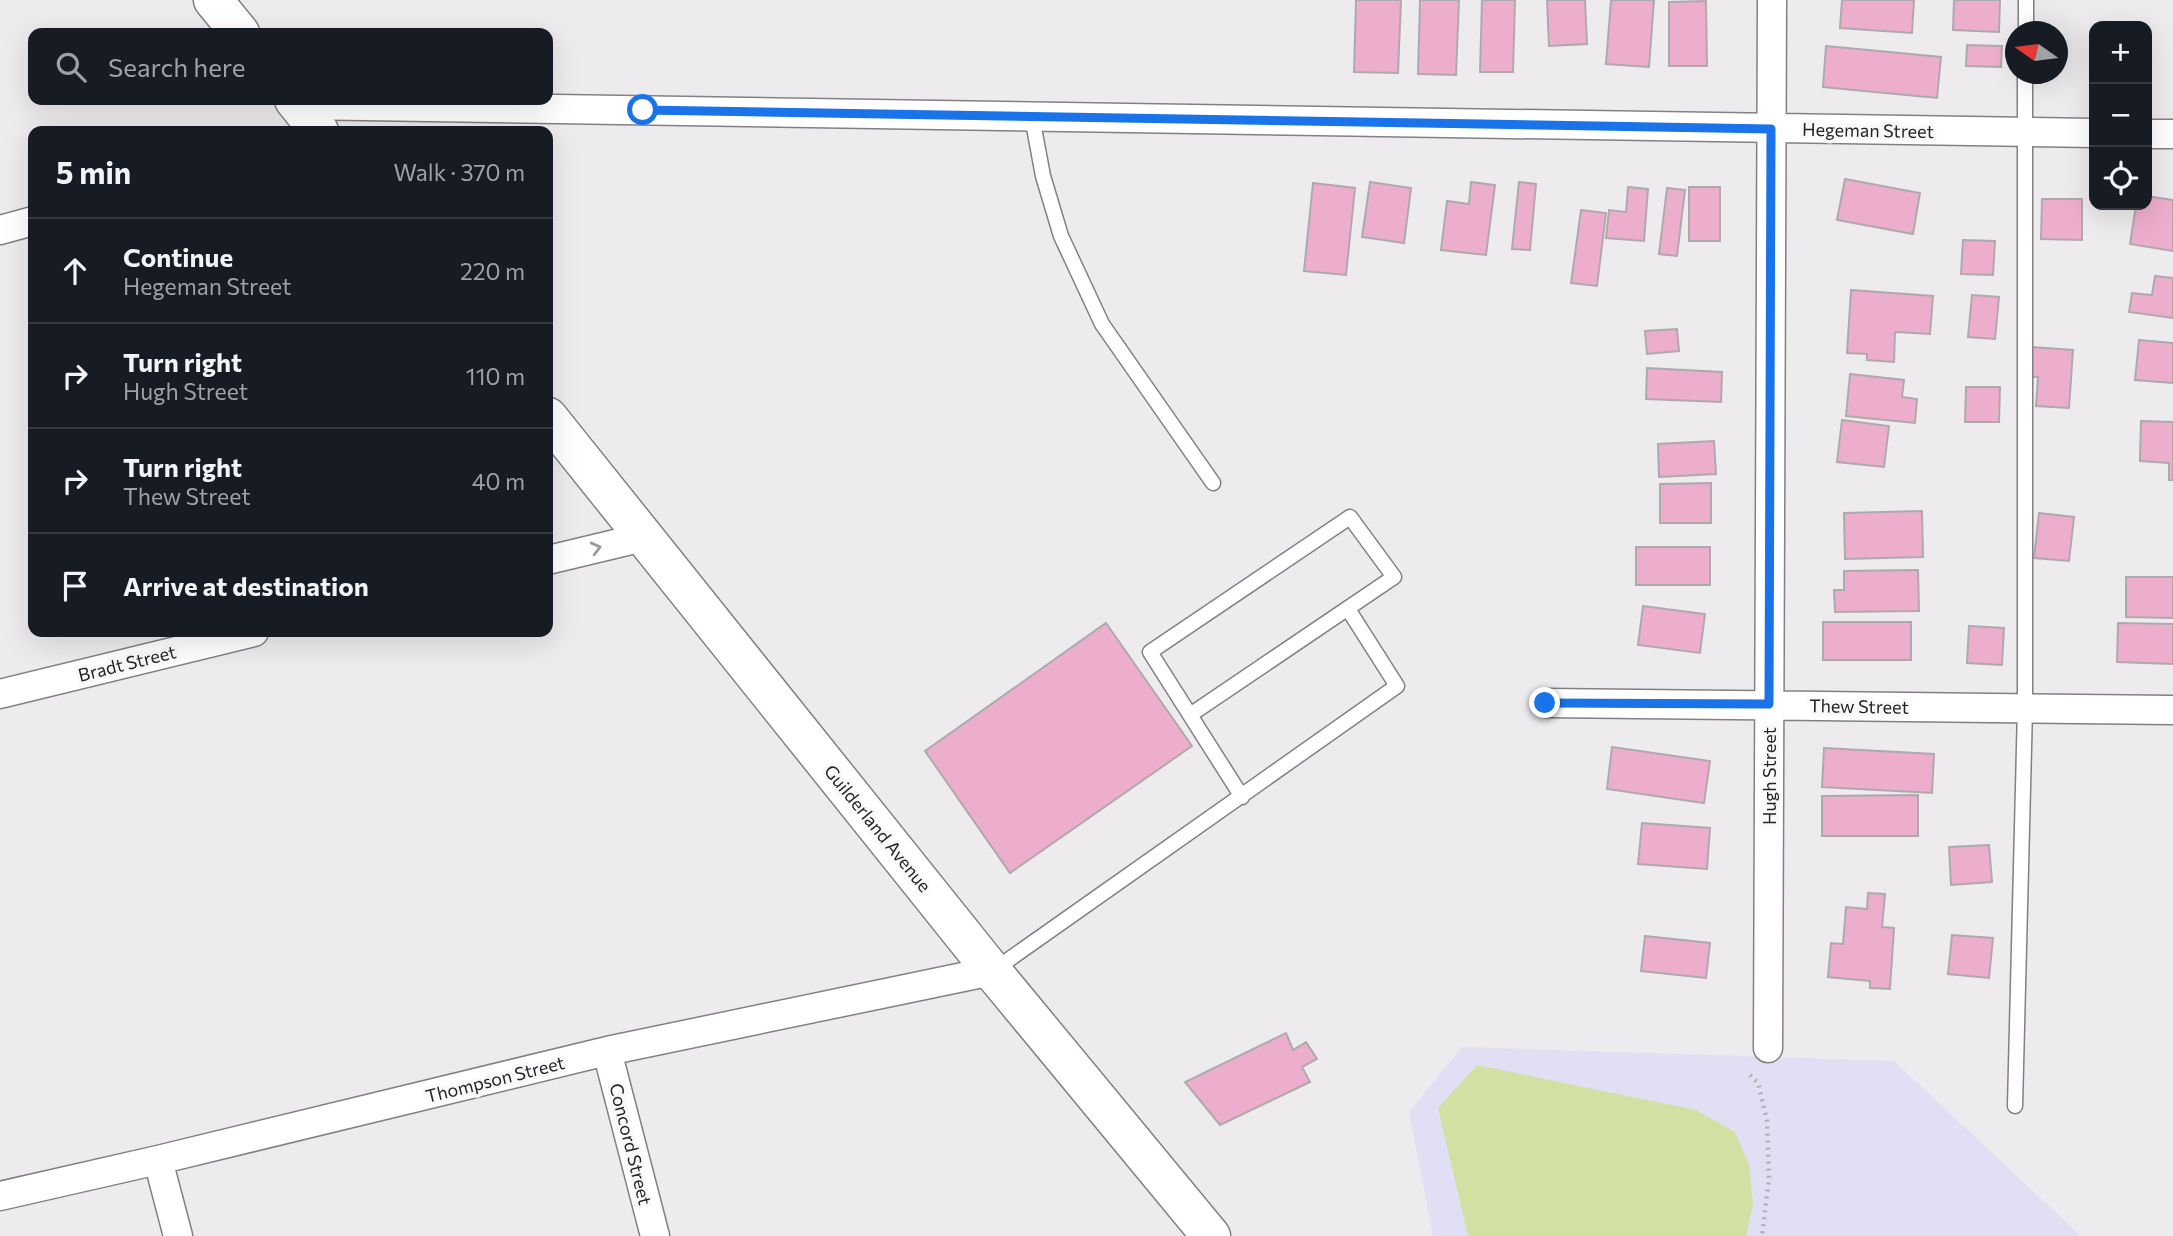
<!DOCTYPE html>
<html lang="en">
<head>
<meta charset="utf-8">
<style>
	:root { --surface:#171b24; --page:#242831; --text:#f1f3f6; --muted:#9ea1a6; --line:#363941 }
	body { margin:0; font-family:Commissioner,sans-serif; background:var(--page); color:var(--text) }
	.controls { position:absolute; right:21px; top:21px; display:grid; overflow:hidden; border-radius:14px; box-shadow:0 7px 28px #0002 }
	.controls button { width:63px; height:63px; display:grid; place-items:center; padding:0; border:0; border-bottom:2px solid var(--line); background:var(--surface); color:var(--text); font:35px sans-serif }
	.compass { position:absolute; left:2005px; top:21px; width:63px; height:63px; border-radius:50%; background:var(--surface); box-shadow:0 7px 28px #0002; rotate:284deg }
	.stop { position:absolute; width:21px; height:21px; margin:-16px; border:5px solid #1a73e8; border-radius:50%; background:#fff }
	.stop.end { background:#1a73e8; border-color:#fff; box-shadow:0 2px 7px #0008 }
	.list { margin:0; padding:0; list-style:none }
	h2 { display:flex; justify-content:space-between; align-items:center; height:91px; margin:0; padding:0 28px; font-size:30px }
	h2 small { font-size:23px; font-weight:400; color:var(--muted) }
	.list li { display:grid; grid-template-columns:46px 1fr auto; gap:21px; align-items:center; box-sizing:border-box; height:105px; padding:0 28px; border-top:2px solid var(--line) }
	.list b { display:block; font-size:26px; white-space:nowrap }
	.list p { margin:0; font-size:23px; white-space:nowrap; color:var(--muted) }
	.list em { font-size:23px; font-style:normal; color:var(--muted) }
	.icon { flex:none; width:38px; height:38px; fill:none; stroke:currentColor; stroke-width:2; stroke-linecap:round; stroke-linejoin:round }
	.map { position:relative; flex:none; width:2173px; height:1236px; overflow:hidden }
	.search { position:absolute; background:var(--surface); box-shadow:0 7px 28px #0002; left:28px; top:28px; width:525px; height:77px; display:flex; align-items:center; gap:18px; box-sizing:border-box; padding:0 24px; border-radius:14px; color:var(--muted); font-size:26px }
	.panel { position:absolute; background:var(--surface); box-shadow:0 7px 28px #0002; left:28px; top:126px; width:525px; height:511px; border-radius:14px }
	.map>svg:first-child { display:block }
</style>
</head>
<body>
<div class="map">
<svg width="2173" height="1236" viewBox="0 0 2173 1236">
	<rect width="100%" height="100%" fill="#edebee"/>
	<path fill="#e2dff5" d="M1462,1047L1894,1061L2081,1236H1433L1409,1112Z"/>
	<path fill="#d2e0a3" d="M1477,1065L1696,1110L1735,1132L1749,1165L1753,1204L1746,1236H1468L1438,1108Z"/>
	<path fill="#edadcc" stroke="#aeaaac" stroke-width="2" d="M1356,0H1401L1398,73L1354,72Z
		M1420,0H1459L1456,75L1418,74Z
		M1482,0H1515L1513,72H1480Z
		M1547,0H1585L1587,44L1549,46Z
		M1611,0H1654L1649,67L1606,64Z
		M1842,0H1914L1912,33L1840,28Z
		M1954,0H2000L1999,32L1953,30Z
		M1706,1L1707,66H1669V2Z
		M1967,45L2002,46L2001,67L1966,66Z
		M1826,46L1941,57L1937,98L1823,87Z
		M1845,179L1920,193L1913,234L1837,220Z
		M1370,182L1411,188L1404,243L1362,237Z
		M1471,182L1495,185L1486,255L1441,250L1447,201L1469,204Z
		M1519,182L1536,184L1530,250L1512,249Z
		M1313,183L1355,188L1346,275L1304,271Z
		M1628,187L1648,189L1644,241L1606,238L1609,210L1626,212Z
		M1689,187H1720V241H1689Z
		M1667,188L1685,190L1677,256L1659,254Z
		M2147,196L2173,200V251L2130,244L2136,205H2147Z
		M2042,199H2082V240L2041,239Z
		M1581,210L1606,213L1597,286L1571,283Z
		M1963,240L1995,241L1993,275L1961,274Z
		M2155,276L2173,278V318L2129,312L2132,293L2152,295Z
		M1851,290L1933,296L1930,334L1895,332L1894,362L1867,360V354L1847,353Z
		M1972,295L1999,297L1995,339L1968,337Z
		M1677,329L1679,351L1647,354L1645,331Z
		M2139,340L2173,343V383L2135,380Z
		M2031,347L2073,350L2069,408L2036,406L2038,377H2029Z
		M1647,368L1722,372L1721,402L1646,399Z
		M1850,374L1904,380L1902,397L1917,399L1915,423L1846,416Z
		M1966,387H2000L1999,422H1965Z
		M1842,420L1889,426L1884,467L1837,462Z
		M2141,421L2173,422V480H2169V463L2140,461Z
		M1714,441L1716,474L1659,477L1658,444Z
		M1711,483V523H1660V484Z
		M1922,511L1923,557L1845,559L1844,513Z
		M2039,513L2074,517L2069,561L2034,558Z
		M1636,547H1710V585H1636Z
		M1918,570L1919,611L1835,612L1834,590H1844V571Z
		M2126,577H2173V618L2126,617Z
		M1643,606L1705,614L1700,653L1638,645Z
		M1823,622H1911V660H1823Z
		M1106,623L1192,746L1010,873L925,751Z
		M2118,623L2173,624V664L2117,662Z
		M1969,626L2004,628L2002,665L1967,663Z
		M1612,747L1710,761L1704,803L1607,789Z
		M1824,748L1934,754L1932,793L1822,787Z
		M1918,795V836H1822V796Z
		M1642,823L1710,828L1707,869L1638,864Z
		M1989,845L1992,882L1951,885L1949,847Z
		M1868,893L1885,894L1882,927L1894,928L1890,989L1870,988V981L1828,977L1831,943L1843,944L1846,907L1867,909Z
		M1952,935L1993,938L1989,978L1948,974Z
		M1645,936L1710,943L1706,978L1641,971Z
		M1286,1033L1293,1050L1306,1042L1317,1059L1302,1067L1310,1082L1220,1125L1185,1082Z"/>
	<g fill="none" stroke-linecap="round" stroke-linejoin="round">
		<defs>
			<path id="lane" d="M2026,32V0
				M1032,117L1043,176L1061,236L1102,324L1213,483
				M1190,715L1394,577L1350,517L1150,652L1242,797
				M994,970L1397,686L1348,609
				M2015,1106L2025,708V74"/>
			<path id="street" d="M298,105L2094,133
				M2147,134H2173
				M0,230L33,221
				M548,560L644,537
				M0,694L254,632
				M1545,703L2173,710
				M1768,1048L1772,0
				M607,1051L655,1236
				M158,1160L178,1236
				M0,1196L158,1160L607,1051L992,971"/>
			<path id="secondary" d="M213,0L240,33
				M294,100L319,131
				M548,417L992,971L1211,1236"/>
		</defs>
		<use href="#lane" stroke="#828083" stroke-width="17"/>
		<use href="#street" stroke="#828083" stroke-width="31"/>
		<use href="#secondary" stroke="#828083" stroke-width="41"/>
		<path stroke="#b0afb1" stroke-width="4.5" stroke-dasharray="2 5" stroke-linecap="butt" d="M1750,1075L1758,1083L1767,1121L1769,1179L1762,1236"/>
		<use href="#lane" stroke="#fff" stroke-width="14"/>
		<use href="#street" stroke="#fff" stroke-width="28"/>
		<use href="#secondary" stroke="#fff" stroke-width="38"/>
	</g>
	<defs><path id="oneway-chevron" d="M-2-3.5L2.5 0L-2 3.5" fill="none" stroke-width="1.6" stroke-linecap="round" stroke-linejoin="round" transform="scale(1.75)"/></defs>
	<use stroke="#9c9c9c" href="#oneway-chevron" transform="translate(596 548) rotate(-14)"/>
	<g fill="none" stroke-linecap="round" stroke-linejoin="round">
		<path stroke="#1a73e8" stroke-width="9" d="M643,110L1771,129L1769,704L1545,703"/>
	</g>
	<g text-anchor="middle" dominant-baseline="central" stroke-width="7" stroke-linejoin="round" paint-order="stroke">
		<g font-size="18" fill="#232324" stroke="#faf8fb">
			<text transform="translate(1868 130) rotate(1)">Hegeman Street</text>
			<text transform="translate(127 663) rotate(-14)">Bradt Street</text>
			<text transform="translate(1859 706) rotate(1)">Thew Street</text>
			<text transform="translate(1769 776) rotate(-90)">Hugh Street</text>
			<text transform="translate(878 828) rotate(51)">Guilderland Avenue</text>
			<text transform="translate(495 1079) rotate(-14)">Thompson Street</text>
			<text transform="translate(631 1144) rotate(76)">Concord Street</text>
		</g>
	</g>
</svg>
<div class="controls">
<button>+</button>
<button>−</button>
<button><svg class="icon" aria-label="locate" viewBox="0 0 24 24"><circle cx="12" cy="12" r="6"/><path d="M12 2v4M12 18v4M2 12h4M18 12h4"/></svg></button>
</div>
<svg class="compass" viewBox="-18 -18 36 36"><path d="M0-13l5 13h-10z" fill="#e53935"/><path d="M0 13l5-13h-10z" fill="#9ea1a6"/></svg>
<div class="stop" style="left:643px;top:110px"></div>
<div class="stop end" style="left:1545px;top:703px"></div>
<div class="search"><svg class="icon" aria-label="search" viewBox="0 0 24 24"><circle cx="10" cy="10" r="6"/><path d="M15 15l6 6"/></svg>Search here</div>
<section class="panel">
<h2>5 min<small>Walk · 370 m</small></h2>
<ul class="list">
<li><svg class="icon" aria-label="ahead" viewBox="0 0 24 24"><path d="M12 20V5M6 11l6-6 6 6"/></svg><div><b>Continue</b><p>Hegeman Street</p></div><em>220 m</em></li>
<li><svg class="icon" aria-label="right" viewBox="0 0 24 24"><path d="M7 20v-9h11M14 6l5 5-5 5"/></svg><div><b>Turn right</b><p>Hugh Street</p></div><em>110 m</em></li>
<li><svg class="icon" aria-label="right" viewBox="0 0 24 24"><path d="M7 20v-9h11M14 6l5 5-5 5"/></svg><div><b>Turn right</b><p>Thew Street</p></div><em>40 m</em></li>
<li><svg class="icon" aria-label="arrive" viewBox="0 0 24 24"><path d="M6 21V4h12l-3 4 3 4H6"/></svg><div><b>Arrive at destination</b></div></li>
</ul>
</section>
</div>
</body>
</html>
